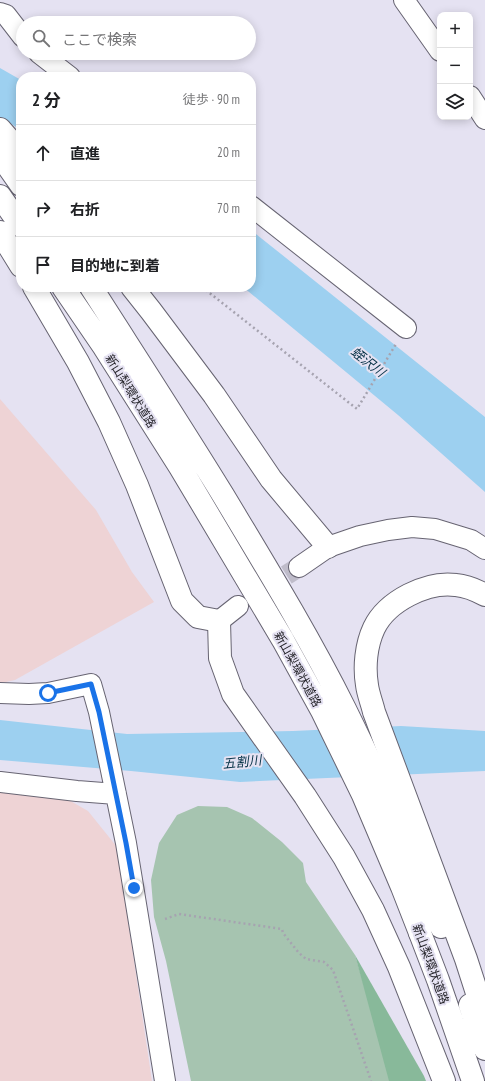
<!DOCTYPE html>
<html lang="ja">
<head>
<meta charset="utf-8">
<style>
	:root { --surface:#fff; --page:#f6f6f6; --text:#202124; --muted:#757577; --line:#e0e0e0 }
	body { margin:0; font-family:"PT Sans Narrow","Noto Sans JP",sans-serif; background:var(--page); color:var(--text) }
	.controls { position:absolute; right:12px; top:12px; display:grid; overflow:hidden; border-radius:8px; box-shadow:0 2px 10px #0003 }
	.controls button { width:36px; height:36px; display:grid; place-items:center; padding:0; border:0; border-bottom:1px solid var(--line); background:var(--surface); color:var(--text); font:20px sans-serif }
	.stop { position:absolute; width:12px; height:12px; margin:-9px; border:3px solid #1a73e8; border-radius:50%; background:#fff }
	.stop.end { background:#1a73e8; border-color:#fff; box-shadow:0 1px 4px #0008 }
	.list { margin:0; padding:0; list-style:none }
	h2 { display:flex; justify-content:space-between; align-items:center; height:52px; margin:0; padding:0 16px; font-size:17px }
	h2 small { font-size:13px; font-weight:400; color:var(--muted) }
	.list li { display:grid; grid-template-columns:26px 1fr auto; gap:12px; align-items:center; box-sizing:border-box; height:56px; padding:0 16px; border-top:1px solid var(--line) }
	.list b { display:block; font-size:15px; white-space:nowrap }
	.list em { font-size:13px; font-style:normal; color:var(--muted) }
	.icon { flex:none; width:22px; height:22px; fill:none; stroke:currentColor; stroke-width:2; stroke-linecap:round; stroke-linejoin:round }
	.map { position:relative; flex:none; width:485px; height:1081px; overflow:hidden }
	.search { position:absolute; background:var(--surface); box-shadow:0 2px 10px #0003; left:16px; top:16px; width:240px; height:44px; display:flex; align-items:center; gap:10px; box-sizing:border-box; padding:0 14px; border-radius:22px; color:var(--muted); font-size:15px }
	.panel { position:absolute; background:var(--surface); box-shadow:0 2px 10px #0003; left:16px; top:72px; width:240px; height:220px; border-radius:16px }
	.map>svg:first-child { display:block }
</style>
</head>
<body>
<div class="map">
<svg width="485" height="1081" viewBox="0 0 485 1081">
	<rect width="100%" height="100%" fill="#e5e2f2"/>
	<path fill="#eed3d5" d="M0,399L96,510L132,572L154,602L15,680L6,682H0Z
		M0,789L67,799L88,811L117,847L152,1081H0Z"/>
	<path fill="#a6c4b0" d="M198,806L227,807L252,818L282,842L303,863L306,882L355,955L392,1081H191L166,961L154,917L151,880L159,843L177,815Z"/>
	<path fill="#88b99a" d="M355,955L424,1076L426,1081H389Z"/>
	<path fill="#9dd0f0" d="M0,68L21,80V130L0,117Z
		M251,230L485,417V492L398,415L243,287H251Z
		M0,720L127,734L293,731L401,726L485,731V771L240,782L131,771L0,760Z"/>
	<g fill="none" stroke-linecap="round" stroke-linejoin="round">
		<path stroke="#bfbcca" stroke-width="20" stroke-dasharray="20 10" stroke-linecap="butt" d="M261,591L299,567"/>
		<defs>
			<path id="minor" d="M404,0L440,51
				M0,13L6,15L23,37
				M39,53L70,77
				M470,96L485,119
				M251,206L406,328
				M299,567L328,547L360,536L388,530L412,527L435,529L471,540L485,549
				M219,621L238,606
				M0,693L29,694L48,693L91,684L99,712L126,843L165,1081
				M0,782L77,791L116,794"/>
			<path id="major" d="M485,595C476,590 467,586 456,585C427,581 387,601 374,628C366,645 364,667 367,685C368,694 372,703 374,712L466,959L485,1018
				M219,621L220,658L233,694L305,796L344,857L373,910L399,967L444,1081
				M420,933L438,980L473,1081
				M470,1005L485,1049"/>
			<path id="highway" d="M0,129L21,153
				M0,155L21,185
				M0,196L21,226
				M0,232L21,266
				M34,287L78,362L109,422L137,485L182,601L198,617L219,621
				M63,287L104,347L180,467L283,640L322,711L363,795L402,887L420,933
				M91,287C135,356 180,425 223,495C265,565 308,635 345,709C380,780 412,853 441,927
				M132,287L151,311L214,395L271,479L328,547"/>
		</defs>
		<use href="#minor" stroke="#676472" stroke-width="22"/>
		<use href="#major" stroke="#676472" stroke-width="24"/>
		<use href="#highway" stroke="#676472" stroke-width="24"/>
		<path stroke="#a6a3b0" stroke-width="2.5" stroke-dasharray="2 3" stroke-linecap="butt" d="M202,287L357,409L396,344
			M165,919L179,914L282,929L283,933L299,953L306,959L324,962L333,970L371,1081"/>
		<use href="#minor" stroke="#fff" stroke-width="20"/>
		<use href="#major" stroke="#fff" stroke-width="22"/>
		<use href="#highway" stroke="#fff" stroke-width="22"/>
	</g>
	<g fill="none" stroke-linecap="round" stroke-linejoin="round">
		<path stroke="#1a73e8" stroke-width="5" d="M48,693L91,684L99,712L126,843L134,888"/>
	</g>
	<g text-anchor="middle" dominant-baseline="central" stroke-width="4" stroke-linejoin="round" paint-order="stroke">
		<g font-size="12" fill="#26252b" stroke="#e5e2f2">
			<text transform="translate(131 391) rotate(58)">新山梨環状道路</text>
			<text transform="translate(298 669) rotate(61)">新山梨環状道路</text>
			<text transform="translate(431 964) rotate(70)">新山梨環状道路</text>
		</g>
		<g font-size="13" font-style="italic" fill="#033045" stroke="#e5e2f2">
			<text transform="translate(368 362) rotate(38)">蛭沢川</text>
			<text transform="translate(242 762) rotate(-6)">五割川</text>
		</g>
	</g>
</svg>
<div class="controls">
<button>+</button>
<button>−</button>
<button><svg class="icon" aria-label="layers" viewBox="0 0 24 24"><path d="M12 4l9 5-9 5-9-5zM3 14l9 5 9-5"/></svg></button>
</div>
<div class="stop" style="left:48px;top:693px"></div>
<div class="stop end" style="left:134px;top:888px"></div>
<div class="search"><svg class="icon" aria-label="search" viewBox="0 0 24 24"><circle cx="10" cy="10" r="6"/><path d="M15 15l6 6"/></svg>ここで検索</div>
<section class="panel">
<h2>2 分<small>徒歩 · 90 m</small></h2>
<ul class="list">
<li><svg class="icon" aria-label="ahead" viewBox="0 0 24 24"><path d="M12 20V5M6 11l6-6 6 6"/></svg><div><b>直進</b></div><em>20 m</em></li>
<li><svg class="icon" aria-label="right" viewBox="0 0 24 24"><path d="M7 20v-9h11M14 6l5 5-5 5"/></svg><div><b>右折</b></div><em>70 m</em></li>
<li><svg class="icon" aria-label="arrive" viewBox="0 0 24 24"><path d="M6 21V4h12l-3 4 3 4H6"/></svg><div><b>目的地に到着</b></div></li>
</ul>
</section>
</div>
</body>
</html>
